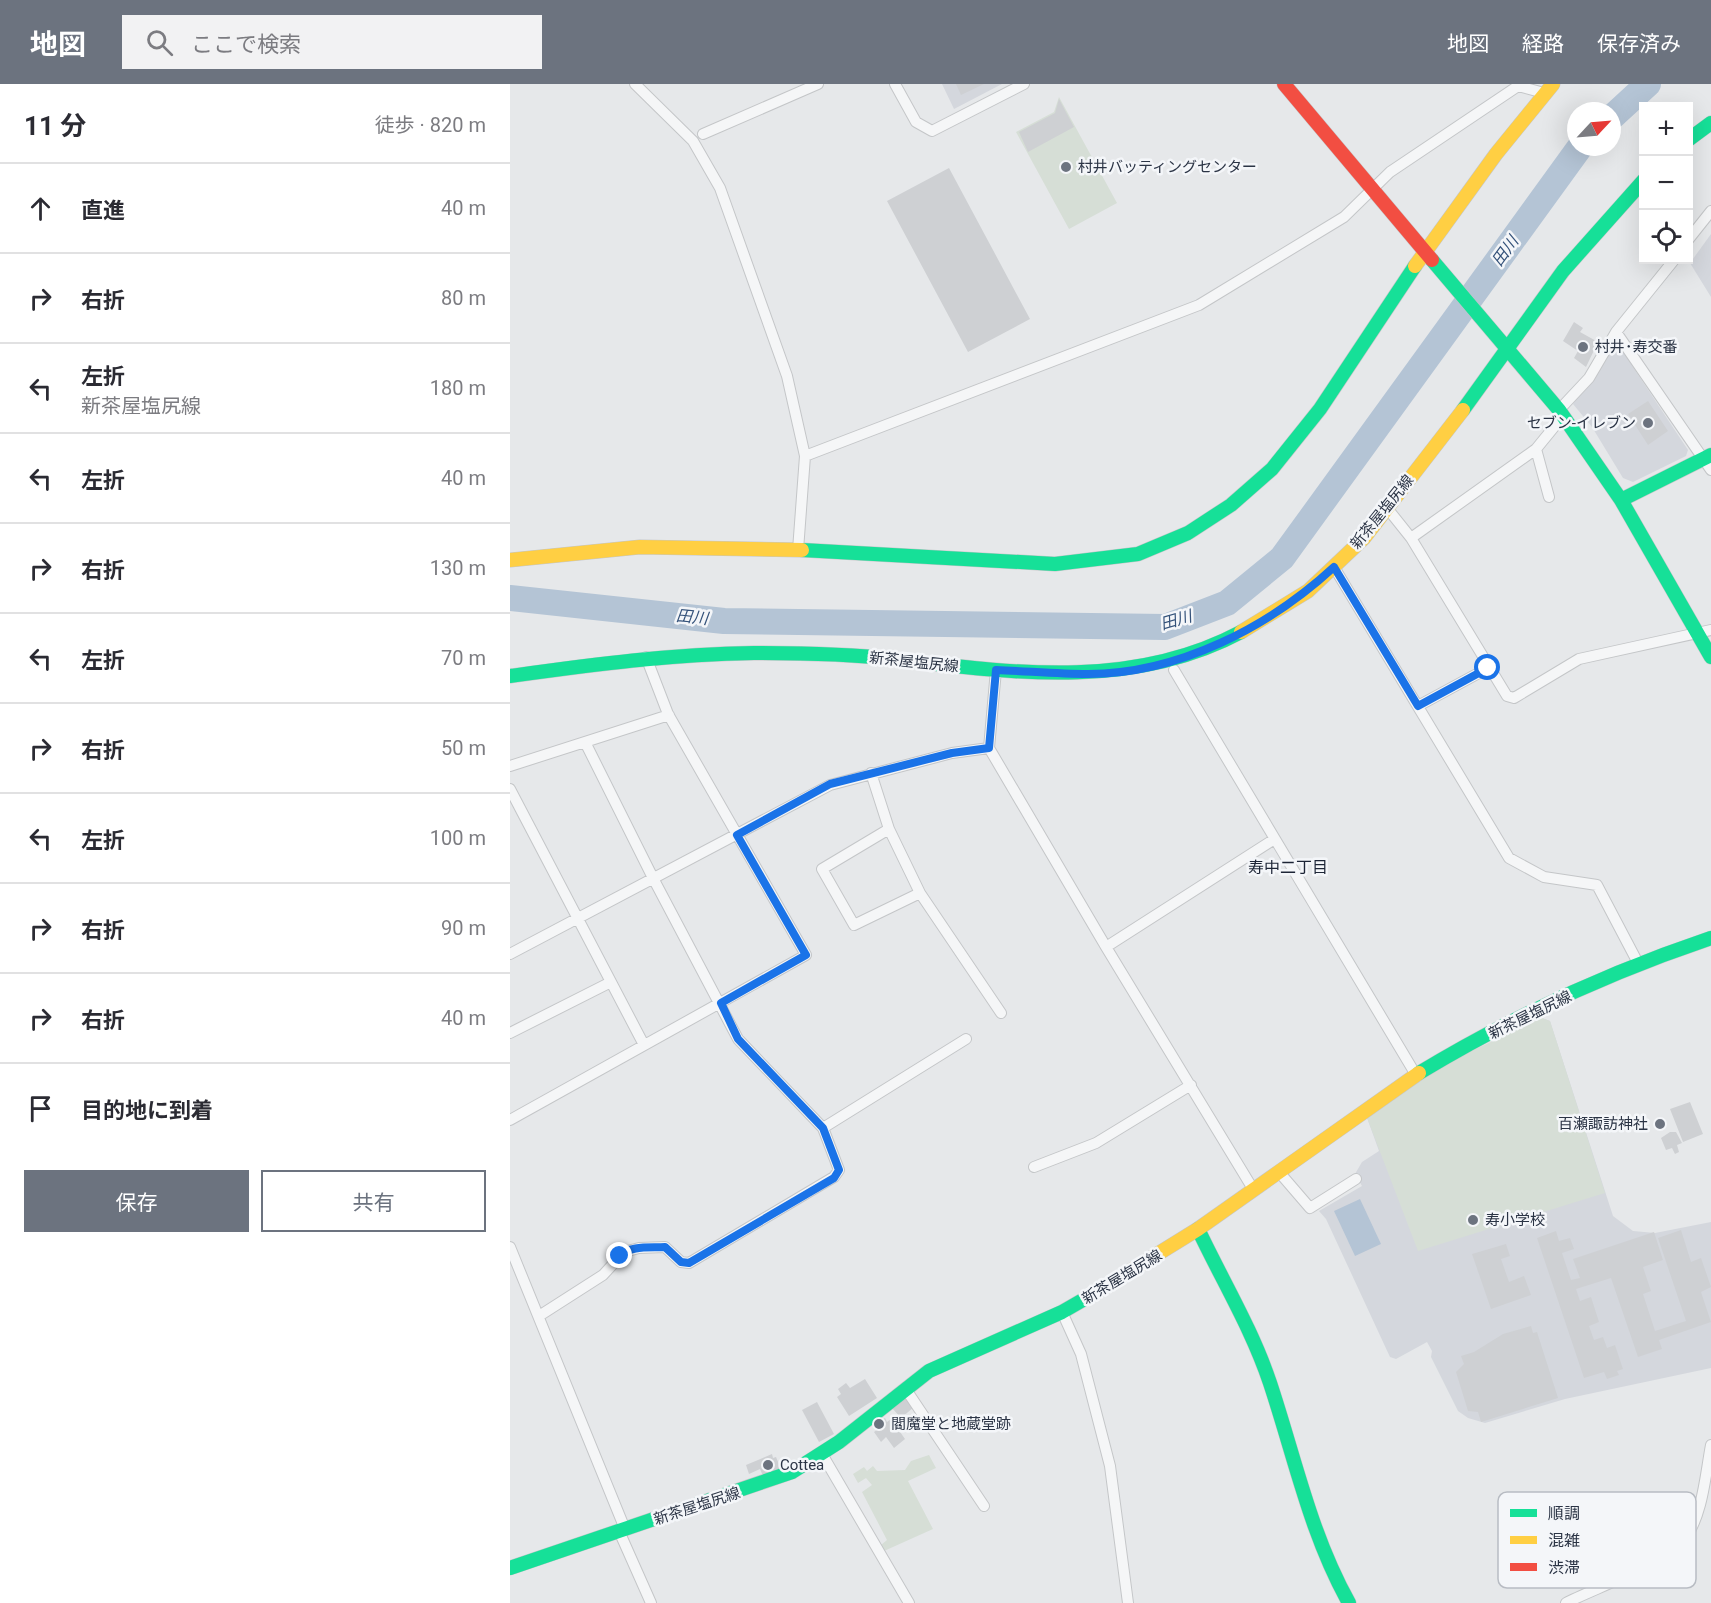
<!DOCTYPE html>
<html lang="ja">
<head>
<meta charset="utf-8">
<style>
	:root { --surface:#fff; --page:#f2f2f3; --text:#2b2b33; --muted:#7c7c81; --line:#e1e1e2; --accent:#6c737f }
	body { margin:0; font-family:Roboto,"Noto Sans JP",sans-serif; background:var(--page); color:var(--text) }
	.controls { position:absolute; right:18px; top:18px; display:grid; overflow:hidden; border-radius:0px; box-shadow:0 6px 24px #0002 }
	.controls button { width:54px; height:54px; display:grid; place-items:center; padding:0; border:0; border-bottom:2px solid var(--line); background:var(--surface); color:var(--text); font:30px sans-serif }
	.compass { position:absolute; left:1057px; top:18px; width:54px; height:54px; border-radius:50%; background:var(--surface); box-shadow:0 6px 24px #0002; rotate:64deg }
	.stop { position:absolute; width:18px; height:18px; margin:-14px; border:4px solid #1a73e8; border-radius:50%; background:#fff }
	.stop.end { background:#1a73e8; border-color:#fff; box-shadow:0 2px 6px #0008 }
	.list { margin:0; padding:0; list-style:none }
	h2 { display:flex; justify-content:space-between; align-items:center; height:78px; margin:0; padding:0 24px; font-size:26px }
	h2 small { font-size:20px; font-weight:400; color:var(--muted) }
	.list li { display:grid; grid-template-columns:39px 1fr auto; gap:18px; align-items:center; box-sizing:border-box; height:90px; padding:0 24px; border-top:2px solid var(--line) }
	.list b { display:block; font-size:22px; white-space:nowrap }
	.list p { margin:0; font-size:20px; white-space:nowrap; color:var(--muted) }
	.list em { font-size:20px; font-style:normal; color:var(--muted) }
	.actions { display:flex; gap:12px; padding:18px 24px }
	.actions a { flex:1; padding:14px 0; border:2px solid var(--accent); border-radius:0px; text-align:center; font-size:21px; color:var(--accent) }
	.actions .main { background:var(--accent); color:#fff }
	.icon { flex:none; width:33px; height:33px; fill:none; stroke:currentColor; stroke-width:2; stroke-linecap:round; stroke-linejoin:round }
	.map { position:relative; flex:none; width:1201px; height:1519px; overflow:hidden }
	header { display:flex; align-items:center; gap:36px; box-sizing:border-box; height:84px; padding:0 30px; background:var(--accent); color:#fff }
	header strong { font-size:28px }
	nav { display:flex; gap:33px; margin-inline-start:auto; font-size:21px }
	.search { width:420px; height:54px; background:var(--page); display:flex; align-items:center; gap:15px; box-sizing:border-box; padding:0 21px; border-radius:0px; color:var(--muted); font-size:22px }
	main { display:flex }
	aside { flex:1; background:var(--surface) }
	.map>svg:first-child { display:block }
</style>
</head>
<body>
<header>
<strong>地図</strong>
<div class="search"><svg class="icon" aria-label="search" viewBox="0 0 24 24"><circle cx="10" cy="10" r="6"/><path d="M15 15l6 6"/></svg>ここで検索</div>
<nav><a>地図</a><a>経路</a><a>保存済み</a></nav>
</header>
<main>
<aside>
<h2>11 分<small>徒歩 · 820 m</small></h2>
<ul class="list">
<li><svg class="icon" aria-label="ahead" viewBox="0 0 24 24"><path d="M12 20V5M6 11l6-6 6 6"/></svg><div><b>直進</b></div><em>40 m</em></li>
<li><svg class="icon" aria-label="right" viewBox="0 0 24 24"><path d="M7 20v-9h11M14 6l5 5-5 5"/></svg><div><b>右折</b></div><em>80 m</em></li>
<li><svg class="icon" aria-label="left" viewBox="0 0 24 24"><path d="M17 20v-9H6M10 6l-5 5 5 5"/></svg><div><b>左折</b><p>新茶屋塩尻線</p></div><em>180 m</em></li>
<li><svg class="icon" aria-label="left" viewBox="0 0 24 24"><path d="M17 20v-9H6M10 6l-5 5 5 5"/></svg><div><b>左折</b></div><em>40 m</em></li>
<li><svg class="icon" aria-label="right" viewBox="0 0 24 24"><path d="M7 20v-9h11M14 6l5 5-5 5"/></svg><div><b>右折</b></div><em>130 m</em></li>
<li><svg class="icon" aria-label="left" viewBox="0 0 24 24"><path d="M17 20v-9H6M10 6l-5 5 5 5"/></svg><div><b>左折</b></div><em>70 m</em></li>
<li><svg class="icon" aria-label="right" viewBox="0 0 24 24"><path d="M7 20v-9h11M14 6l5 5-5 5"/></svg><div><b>右折</b></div><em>50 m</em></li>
<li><svg class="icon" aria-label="left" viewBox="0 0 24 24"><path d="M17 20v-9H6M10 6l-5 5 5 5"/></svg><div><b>左折</b></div><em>100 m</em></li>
<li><svg class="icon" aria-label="right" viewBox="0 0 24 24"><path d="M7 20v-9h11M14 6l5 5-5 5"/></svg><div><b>右折</b></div><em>90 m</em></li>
<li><svg class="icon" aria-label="right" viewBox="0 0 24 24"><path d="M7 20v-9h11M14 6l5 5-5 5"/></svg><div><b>右折</b></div><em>40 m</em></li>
<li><svg class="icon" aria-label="arrive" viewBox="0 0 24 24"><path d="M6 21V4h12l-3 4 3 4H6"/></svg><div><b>目的地に到着</b></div></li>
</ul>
<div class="actions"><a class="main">保存</a><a>共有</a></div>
</aside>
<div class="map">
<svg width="1201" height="1519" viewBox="0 0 1201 1519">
	<rect width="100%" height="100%" fill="#e6e8ea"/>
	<path fill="#d4d7dd" d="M432,0H492L444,25Z
		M1201,150V213L1180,179Z
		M1103,264L1111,265L1178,366L1176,372L1123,398L1113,394L1082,343L1063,320Z
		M1032,934L1040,937L1103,1132L1123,1147L1145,1149L1201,1138V1284L1055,1315L975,1339L958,1334L948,1327L921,1273L922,1267L917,1258L886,1275L880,1273L816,1135L809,1127L852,1102L845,1090L852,1078L869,1067L856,1031Z"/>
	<path fill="#d6ded6" d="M549,13L607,119L559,145L506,48L544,28Z
		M1032,934L1040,937L1095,1109L908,1167L856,1031L940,977Z
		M419,1371L426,1384L398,1397L423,1445L374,1467L371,1461L377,1456L352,1408L362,1401L356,1394L348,1399L343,1390L354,1383L357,1387L363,1382L367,1387L395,1386L401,1377Z"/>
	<path fill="#b4c4d5" d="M850,1115L871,1160L845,1172L824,1127Z"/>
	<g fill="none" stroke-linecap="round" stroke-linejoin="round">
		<path stroke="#b4c4d5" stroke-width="26" d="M1102,33L1138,0
			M0,514L214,537L655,543L717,519L772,474L1070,63"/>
	</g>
	<path fill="#ced0d3" d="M446,0H474L451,11Z
		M549,15L564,43L518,68L509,48L545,29Z
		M439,84L520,235L458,268L377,117Z
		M1064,238L1073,244L1070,248L1088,258L1076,283L1064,274L1068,267L1053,257Z
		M1138,317L1158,347L1138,361L1118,330Z
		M1180,1018L1193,1050L1173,1058L1160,1025Z
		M1160,1048H1166L1172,1059L1167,1061L1169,1068L1165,1070L1162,1064L1156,1066L1151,1054Z
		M1171,1146L1181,1178L1191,1174L1201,1203L1191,1208L1201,1238L1149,1256L1152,1265L1128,1273L1101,1194L1066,1205L1070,1217L1081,1213L1089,1238L1079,1242L1084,1256L1093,1253L1097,1264L1105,1261L1113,1285L1107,1287L1109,1291L1097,1295L1094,1288L1074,1294L1027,1154L1046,1147L1049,1157L1060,1154L1064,1165L1052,1169L1061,1196L1070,1194L1063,1175L1144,1148L1153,1176L1133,1183L1141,1207L1133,1210L1145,1247L1176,1237L1148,1154Z
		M996,1160L1000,1172L991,1175L999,1198L1014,1192L1021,1211L981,1225L962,1170Z
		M1021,1242L1023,1249L1027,1248L1048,1314L971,1338L968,1328L958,1327L946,1288L954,1280L951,1272L964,1268L993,1250Z
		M355,1295L367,1314L339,1332L327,1313L331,1310L328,1305L336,1299L340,1304Z
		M395,1313L404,1323L391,1334L382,1324Z
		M307,1318L324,1350L309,1358L292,1326Z
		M375,1334L377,1338L381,1335L395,1355L384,1364L376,1353L371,1358L364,1348L369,1344L366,1340Z
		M262,1370L263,1374L266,1373L271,1385L253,1392L250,1385L239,1390L236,1381Z"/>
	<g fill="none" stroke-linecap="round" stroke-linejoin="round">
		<defs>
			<path id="street" d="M125,0L183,57L210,104L277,292L295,372L288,466
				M385,0L406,38L422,47L514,0
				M193,50L308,0
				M1178,156L1201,127
				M1106,248L1201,386
				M1049,326L1079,294L1106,248L1164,176
				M1026,365L1039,413
				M295,372L689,221L834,133L880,88L1008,2L1034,9
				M877,424L901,454L997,612L1004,614L1069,575L1201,546
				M901,454L1026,365L1053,332
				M824,483L999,774L1034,793L1087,801L1128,879
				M664,586L906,991
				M908,622L978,584
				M479,664L596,863L743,1105
				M0,682L159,631
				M361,689L379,745L410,809L491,929
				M0,705L134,961
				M379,745L312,785L344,841L410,809
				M596,863L763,756
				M0,870L320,701L442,669L479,664L486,586
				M0,949L101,898
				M0,1036L296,871L158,630L136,573
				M313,1044L456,955
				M524,1083L586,1059L681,1001
				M769,1088L800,1124L846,1095
				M0,1163L115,1445
				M552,1228L571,1270L600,1382L618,1519
				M29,1232L93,1191L114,1168L129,1164L155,1163L171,1178L179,1179L324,1093L329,1086L313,1044L228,955L143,794L75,658
				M395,1304L474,1422
				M312,1370L399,1519
				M109,1447L141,1519
				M1056,1519C1081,1506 1160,1477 1174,1457C1193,1430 1195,1393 1201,1361"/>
			<path id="fast" d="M1178,56L1201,39
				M922,176L1049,326L1111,416L1201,573
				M953,326L1053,187L1134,96
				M1111,416L1201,371
				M292,466L545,480L628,470L678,449L721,421L762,385L810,325L905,182
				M0,592C81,581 161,570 244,569C290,569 339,570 385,575C502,589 622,606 731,548
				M909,989C1000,934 1100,888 1201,854
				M688,1145C712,1196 742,1245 760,1299C785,1374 800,1449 839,1519
				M0,1484L282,1388L329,1358L419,1287L552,1228L578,1213"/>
			<path id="slow" d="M905,182L986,70L1043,0
				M0,476L130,463L292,466
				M731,548L798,507L854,454L953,326
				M578,1213L688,1145L909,989"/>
			<path id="jam" d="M774,0L922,176"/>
		</defs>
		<use href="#street" stroke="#c4c6c8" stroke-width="12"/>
		<use href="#fast" stroke="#c4c6c8" stroke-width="15"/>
		<use href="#slow" stroke="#c4c6c8" stroke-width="15"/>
		<use href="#jam" stroke="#c4c6c8" stroke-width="15"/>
		<use href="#street" stroke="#f5f6f7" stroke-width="10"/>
		<use href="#fast" stroke="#16e098" stroke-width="14"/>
		<use href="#slow" stroke="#ffcf43" stroke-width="14"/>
		<use href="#jam" stroke="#f24e42" stroke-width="14"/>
	</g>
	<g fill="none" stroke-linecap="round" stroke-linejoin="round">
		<path stroke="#1a73e8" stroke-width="8" d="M110,1172C120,1161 141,1164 155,1163L171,1178L179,1179L324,1094L329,1086L313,1044L228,955L211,919L296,871L227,751L320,700L442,669L479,664L486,586C516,587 547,590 578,590C668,590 759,543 824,483L908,622L978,584"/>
	</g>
	<g fill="#6c737f" stroke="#f4f6f9" stroke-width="2">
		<circle cx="556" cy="83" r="6"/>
		<circle cx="1073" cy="263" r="6"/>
		<circle cx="1138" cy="339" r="6"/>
		<circle cx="1150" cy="1040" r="6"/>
		<circle cx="963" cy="1136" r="6"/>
		<circle cx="369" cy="1340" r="6"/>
		<circle cx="258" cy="1381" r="6"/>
	</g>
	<g text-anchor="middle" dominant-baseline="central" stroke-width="5" stroke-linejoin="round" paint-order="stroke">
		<g font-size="15" fill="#2b3445" stroke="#f4f6f9" text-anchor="start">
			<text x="568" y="83">村井バッティングセンター</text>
			<text x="1085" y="263">村井･寿交番</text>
			<text x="1126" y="339" text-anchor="end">セブン-イレブン</text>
			<text x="1138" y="1040" text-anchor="end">百瀬諏訪神社</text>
			<text x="975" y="1136">寿小学校</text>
			<text x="381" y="1340">閻魔堂と地蔵堂跡</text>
			<text x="270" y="1381">Cottea</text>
		</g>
		<g font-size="15" fill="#2b3445" stroke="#f4f6f9">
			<text transform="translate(872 428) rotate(-51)">新茶屋塩尻線</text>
			<text transform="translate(404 578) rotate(6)">新茶屋塩尻線</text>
			<text transform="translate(1020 931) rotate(-26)">新茶屋塩尻線</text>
			<text transform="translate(612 1193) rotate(-31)">新茶屋塩尻線</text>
			<text transform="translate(187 1422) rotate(-18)">新茶屋塩尻線</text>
		</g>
		<g font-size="16" font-style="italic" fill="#34527a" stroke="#f4f6f9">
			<text transform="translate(995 167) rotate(-54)">田川</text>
			<text transform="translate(182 533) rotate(6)">田川</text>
			<text transform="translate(666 536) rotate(-16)">田川</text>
		</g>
		<g font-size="16" fill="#1d2536" stroke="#f4f6f9">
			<text x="778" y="783">寿中二丁目</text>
		</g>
	</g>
	<rect x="988" y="1408" width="198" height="96" rx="9" fill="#f4f6f9" stroke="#b8bcc3" stroke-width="1.5"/>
	<rect x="1000" y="1425" width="27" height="8" fill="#16e098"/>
	<rect x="1000" y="1452" width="27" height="8" fill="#ffcf43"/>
	<rect x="1000" y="1479" width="27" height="8" fill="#f24e42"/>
	<g font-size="16" fill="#2b3445">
		<text x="1038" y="1435">順調</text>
		<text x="1038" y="1462">混雑</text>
		<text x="1038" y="1489">渋滞</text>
	</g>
</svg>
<div class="controls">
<button>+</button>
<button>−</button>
<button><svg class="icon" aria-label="locate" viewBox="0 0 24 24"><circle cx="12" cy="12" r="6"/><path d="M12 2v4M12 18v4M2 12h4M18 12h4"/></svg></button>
</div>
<svg class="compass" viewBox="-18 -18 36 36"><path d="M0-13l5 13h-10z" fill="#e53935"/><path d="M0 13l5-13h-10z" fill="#7c7c81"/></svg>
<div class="stop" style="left:978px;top:584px"></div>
<div class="stop end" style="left:110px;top:1172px"></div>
</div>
</main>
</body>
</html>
